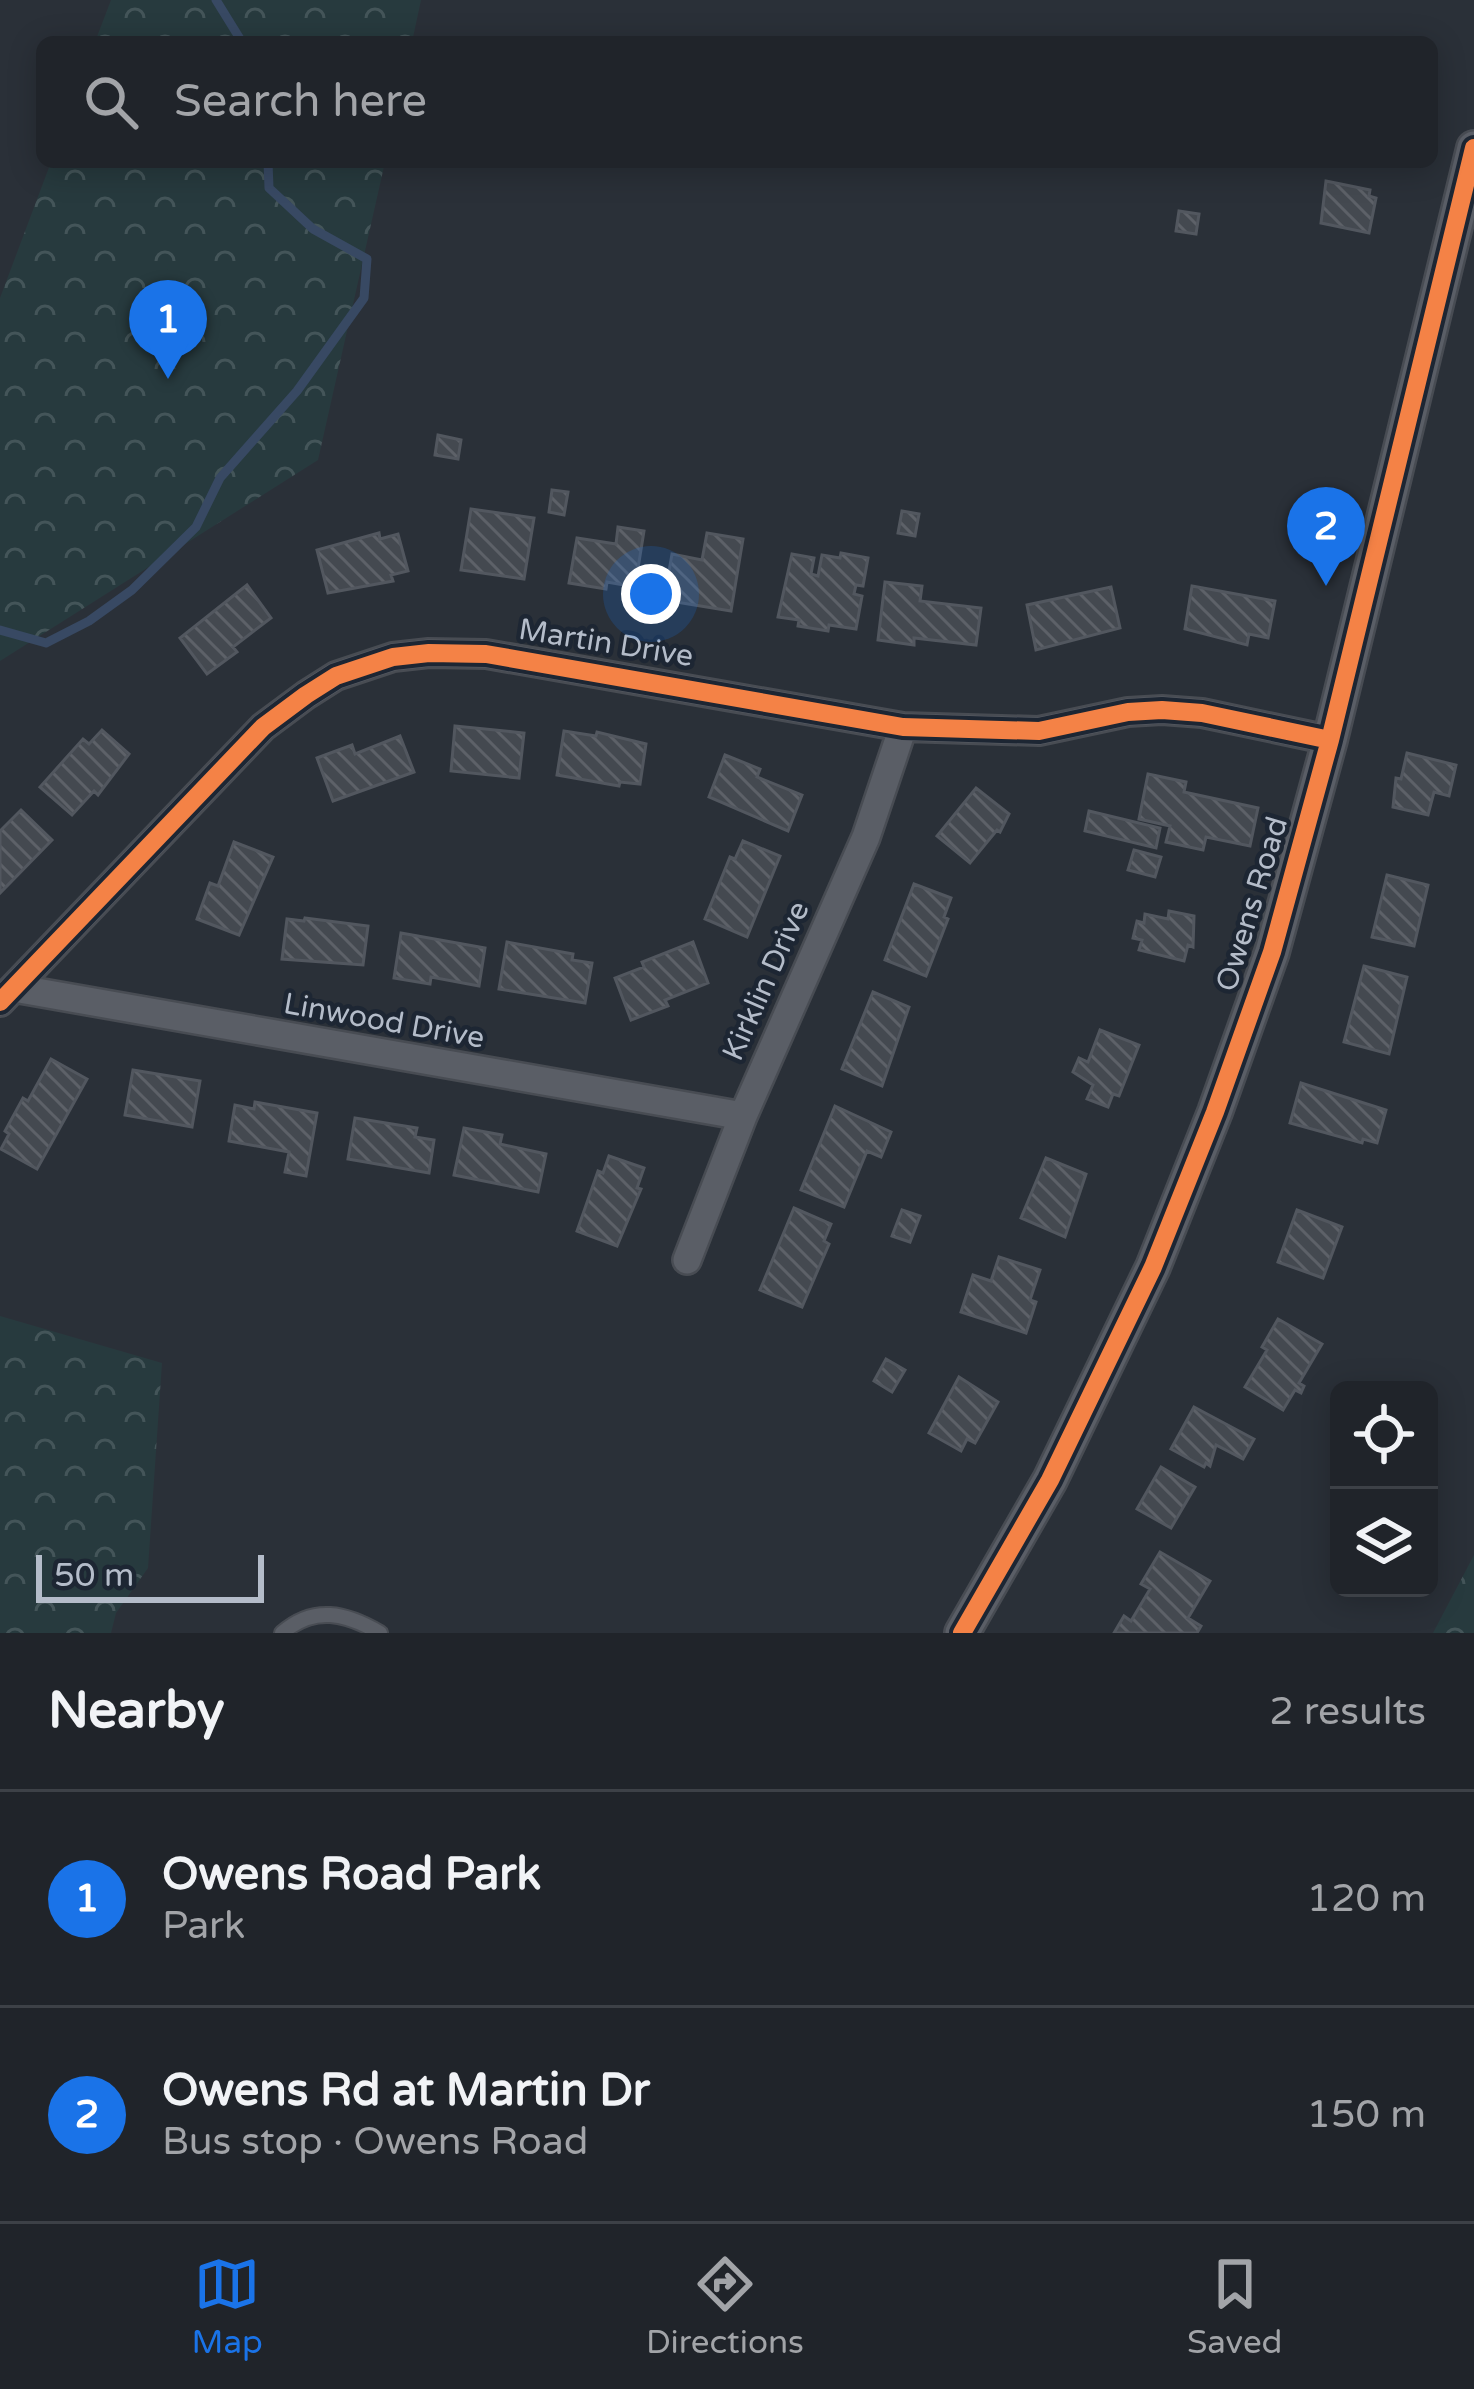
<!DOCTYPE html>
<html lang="en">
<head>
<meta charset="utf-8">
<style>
	:root { --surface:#20242a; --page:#282c32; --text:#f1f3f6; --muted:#a2a4a8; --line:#3d4147; --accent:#1a73e8 }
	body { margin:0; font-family:"Varela Round",sans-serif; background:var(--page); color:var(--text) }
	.controls { position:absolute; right:36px; bottom:36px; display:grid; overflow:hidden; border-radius:18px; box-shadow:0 6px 30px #0003 }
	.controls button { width:108px; height:108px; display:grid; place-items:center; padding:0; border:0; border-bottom:3px solid var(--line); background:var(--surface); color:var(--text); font:60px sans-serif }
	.scale { position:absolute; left:36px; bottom:30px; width:228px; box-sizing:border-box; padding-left:12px; border:6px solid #b4bcc9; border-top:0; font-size:33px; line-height:42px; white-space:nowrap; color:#b4bcc9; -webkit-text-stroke:9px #1d2633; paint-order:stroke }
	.you { position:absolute; left:651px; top:594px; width:42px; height:42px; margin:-30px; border:9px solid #fff; border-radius:50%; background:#1a73e8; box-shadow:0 0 0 18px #1a73e833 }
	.badge { display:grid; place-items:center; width:78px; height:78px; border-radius:50%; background:var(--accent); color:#fff; font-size:39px; font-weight:700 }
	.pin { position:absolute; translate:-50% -99px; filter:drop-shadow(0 3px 6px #0008) }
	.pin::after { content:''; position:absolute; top:63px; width:42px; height:36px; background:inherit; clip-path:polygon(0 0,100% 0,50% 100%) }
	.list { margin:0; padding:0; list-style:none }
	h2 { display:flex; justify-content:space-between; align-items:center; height:156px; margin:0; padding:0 48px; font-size:51px }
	h2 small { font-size:39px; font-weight:400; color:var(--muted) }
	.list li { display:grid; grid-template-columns:78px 1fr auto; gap:36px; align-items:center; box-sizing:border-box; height:216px; padding:0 48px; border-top:3px solid var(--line) }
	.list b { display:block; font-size:45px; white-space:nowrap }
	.list p { margin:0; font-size:39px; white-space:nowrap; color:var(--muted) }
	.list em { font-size:39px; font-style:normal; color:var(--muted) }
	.icon { flex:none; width:66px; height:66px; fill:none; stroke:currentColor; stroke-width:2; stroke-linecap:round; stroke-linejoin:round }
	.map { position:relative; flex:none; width:1474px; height:1633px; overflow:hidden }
	.search { position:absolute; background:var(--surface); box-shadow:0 6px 30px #0003; left:36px; right:36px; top:36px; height:132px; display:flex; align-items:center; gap:30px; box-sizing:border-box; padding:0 42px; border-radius:18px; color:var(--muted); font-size:45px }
	.sheet { height:588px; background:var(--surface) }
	nav { display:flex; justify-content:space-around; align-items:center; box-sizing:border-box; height:168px; border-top:3px solid var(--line); background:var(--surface); font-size:33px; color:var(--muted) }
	nav a { display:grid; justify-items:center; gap:6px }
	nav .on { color:var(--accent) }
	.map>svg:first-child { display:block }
</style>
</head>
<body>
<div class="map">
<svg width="1474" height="1633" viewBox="0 0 1474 1633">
	<defs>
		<pattern id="forest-crowns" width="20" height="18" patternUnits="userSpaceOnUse" patternTransform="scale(3)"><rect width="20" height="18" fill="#273a3e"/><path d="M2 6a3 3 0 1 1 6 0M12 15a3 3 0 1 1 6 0" fill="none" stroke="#445559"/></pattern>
		<pattern id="building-back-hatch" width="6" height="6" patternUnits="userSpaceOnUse" patternTransform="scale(3)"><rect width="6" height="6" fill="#444950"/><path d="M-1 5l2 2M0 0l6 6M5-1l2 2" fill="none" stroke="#5d6168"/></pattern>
	</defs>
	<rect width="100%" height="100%" fill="#2a3038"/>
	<path fill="url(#forest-crowns)" d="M111,0H421L412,42H95Z
		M51,162H385L318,460L0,661V298Z
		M0,1316L162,1363L148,1568L116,1613L111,1633H0Z
		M1474,1555V1633H1433Z"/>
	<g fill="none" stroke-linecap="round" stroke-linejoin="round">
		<path stroke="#384963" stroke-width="9" d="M216,0L242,42
			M0,630L46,643L89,621L132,590L196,527L220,478L297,391L364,298L367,259L313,229L269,188L268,162"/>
	</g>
	<path fill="url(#building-back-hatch)" stroke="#52575f" stroke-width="3" d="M1326,181L1370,190L1369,196L1376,198L1369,233L1321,223Z
		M1179,211L1199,214L1196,234L1176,231Z
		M438,435L461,440L458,459L435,455Z
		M552,490L568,492L564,515L549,512Z
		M471,509L534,518L524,579L461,570Z
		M902,511L919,514L915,536L898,533Z
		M618,527L644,531L635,587L607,582L606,589L569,583L577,538L616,544Z
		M379,533L380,539L398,534L408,571L391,575L393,581L328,593L317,550Z
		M707,533L743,539L731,611L664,600L672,554L702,560Z
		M841,553L868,558L863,586L856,585L854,594L862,596L856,629L829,625L828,631L798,626L799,620L778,617L792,554L814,558L811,574L818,576L822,555L840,558Z
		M885,582L922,586L920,601L981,608L976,645L914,638V645L878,640Z
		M247,585L271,618L233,647L237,652L207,674L180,638Z
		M1192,586L1275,601L1268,638L1249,634L1247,645L1185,629Z
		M1111,587L1120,628L1036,650L1027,605Z
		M455,726L524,733L519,778L451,771Z
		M102,730L129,754L98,795L94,791L72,815L40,787L83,739L89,744Z
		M564,731L596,736L597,732L646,744L640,784L620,782L619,786L557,775Z
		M400,736L414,772L333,801L317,758L352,745L355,754Z
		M1407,753L1456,765L1449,796L1434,792L1428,815L1393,807L1396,778L1401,779Z
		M725,755L760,769L757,777L802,795L788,831L709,797Z
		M1148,774L1186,782L1184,792L1258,808L1250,846L1206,837L1203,850L1166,842L1170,826L1139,819Z
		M976,788L1009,814L1000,832L997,830L970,863L937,836Z
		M21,810L52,840L0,893V831Z
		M1089,811L1160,828L1156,848L1085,831Z
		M743,841L780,856L747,937L705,919L730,857L735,859Z
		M234,842L273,857L239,935L197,919L210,883L218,886Z
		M1134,850L1161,857L1155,877L1128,870Z
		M1387,875L1428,885L1414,946L1372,937Z
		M914,884L951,898L944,917L948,919L926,976L885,960Z
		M1169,911L1194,916L1193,947L1188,945L1184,961L1139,950L1142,940L1133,938L1137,921L1144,923L1145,914L1168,919Z
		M305,918L368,926L363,965L282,959L287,919L304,921Z
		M401,933L485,948L479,986L431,977L430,984L394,978Z
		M507,942L573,954L572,960L592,963L585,1003L499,989Z
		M693,942L708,983L665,1000L668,1006L631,1020L615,978L644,967L642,962Z
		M1364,966L1407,977L1389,1054L1344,1042Z
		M873,992L909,1007L882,1086L842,1069Z
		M1100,1030L1139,1045L1119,1096L1113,1094L1108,1107L1087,1099L1093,1085L1073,1072L1079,1058L1088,1062Z
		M51,1059L87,1079L37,1169L1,1149L9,1134L5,1131L23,1098L28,1101Z
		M133,1070L200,1081L192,1127L125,1115Z
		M1301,1083L1386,1110L1377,1143L1363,1139L1362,1143L1290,1123Z
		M255,1102L317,1113L306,1176L285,1172L289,1152L229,1141L235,1105L254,1109Z
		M835,1106L891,1132L881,1157L867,1151L844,1207L801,1190Z
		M355,1118L417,1128L415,1137L434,1140L429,1173L348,1159Z
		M464,1128L502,1135L500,1144L546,1154L538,1192L454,1175Z
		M609,1156L644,1168L637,1188L641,1189L617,1246L577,1231L598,1171L603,1173Z
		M1046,1158L1086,1174L1065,1237L1021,1218Z
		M794,1208L831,1224L824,1241L829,1244L802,1307L760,1290Z
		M902,1210L920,1216L910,1242L892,1236Z
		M1297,1210L1342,1227L1323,1278L1278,1262Z
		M999,1257L1040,1270L1030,1300L1036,1302L1026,1333L961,1312L973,1275L991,1281Z
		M1278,1319L1322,1344L1299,1383L1304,1386L1301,1393L1295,1390L1283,1410L1245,1387L1267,1350L1262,1347Z
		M886,1359L905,1370L892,1392L874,1381Z
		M959,1377L998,1402L975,1443L967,1439L961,1451L929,1433Z
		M1194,1407L1254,1439L1243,1459L1216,1445L1210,1466L1206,1463L1204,1467L1171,1449Z
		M1161,1467L1195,1487L1171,1528L1137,1509Z
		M1160,1552L1210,1581L1188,1618L1201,1626L1197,1633H1114L1124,1616L1131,1621L1150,1589L1141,1584Z"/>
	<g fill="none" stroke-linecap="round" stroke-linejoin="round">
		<defs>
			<path id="service" d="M282,1633C314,1605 346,1613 380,1633"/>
			<path id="minor" d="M14,988L743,1116
				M0,1002L263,727L306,695L336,676L393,657L429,653L486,654L903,727L1039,731L1128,712L1162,710L1202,713L1330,740
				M687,1260L743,1116L866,837L903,727"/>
			<path id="tertiary" d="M962,1633L1050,1480L1153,1267L1215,1112L1272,952L1330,740L1474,148"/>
		</defs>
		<use href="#service" stroke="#484c53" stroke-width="18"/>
		<use href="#minor" stroke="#484c53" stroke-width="32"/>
		<use href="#tertiary" stroke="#484c53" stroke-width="38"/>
		<use href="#service" stroke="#5a5e66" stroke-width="14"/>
		<use href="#minor" stroke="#5a5e66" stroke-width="27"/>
		<use href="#tertiary" stroke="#5a5e66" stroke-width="33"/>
		<defs>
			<path id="cycleway" d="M0,1002L263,727L306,695L336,676L393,657L429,653L486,654L903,727L1039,731L1128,712L1162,710L1202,713L1330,740
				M962,1633L1050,1480L1153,1267L1215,1112L1272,952L1330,740L1474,148"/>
		</defs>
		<use href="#cycleway" stroke="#1d2633" stroke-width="26"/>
		<use href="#cycleway" stroke="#f48246" stroke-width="18"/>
	</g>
	<g text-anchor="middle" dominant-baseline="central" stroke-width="9" stroke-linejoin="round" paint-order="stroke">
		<g font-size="30" fill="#b4bcc9" stroke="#1d2633">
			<text transform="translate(606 643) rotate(9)">Martin Drive</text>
			<text transform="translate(1252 904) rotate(-73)">Owens Road</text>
			<text transform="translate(766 981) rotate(-66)">Kirklin Drive</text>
			<text transform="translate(384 1021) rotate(10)">Linwood Drive</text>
		</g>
	</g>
</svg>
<div class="controls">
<button><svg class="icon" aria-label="locate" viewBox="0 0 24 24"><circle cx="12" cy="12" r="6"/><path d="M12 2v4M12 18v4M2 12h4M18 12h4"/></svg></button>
<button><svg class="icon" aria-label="layers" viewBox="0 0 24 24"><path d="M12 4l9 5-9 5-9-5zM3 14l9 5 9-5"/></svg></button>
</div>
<div class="scale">50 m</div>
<div class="you"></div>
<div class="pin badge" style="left:168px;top:379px">1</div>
<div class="pin badge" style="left:1326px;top:586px">2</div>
<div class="search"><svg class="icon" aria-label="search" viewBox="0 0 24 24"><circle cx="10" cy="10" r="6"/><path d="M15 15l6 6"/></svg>Search here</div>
</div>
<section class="sheet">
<h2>Nearby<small>2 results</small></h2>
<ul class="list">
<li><span class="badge">1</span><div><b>Owens Road Park</b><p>Park</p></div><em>120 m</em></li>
<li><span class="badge">2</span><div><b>Owens Rd at Martin Dr</b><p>Bus stop · Owens Road</p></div><em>150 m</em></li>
</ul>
</section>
<nav>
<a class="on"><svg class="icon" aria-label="map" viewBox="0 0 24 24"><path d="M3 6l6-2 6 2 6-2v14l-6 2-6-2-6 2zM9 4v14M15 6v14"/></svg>Map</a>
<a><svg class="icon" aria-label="directions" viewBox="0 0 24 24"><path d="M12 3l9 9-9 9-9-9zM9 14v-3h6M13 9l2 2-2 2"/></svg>Directions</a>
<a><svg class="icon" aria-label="saved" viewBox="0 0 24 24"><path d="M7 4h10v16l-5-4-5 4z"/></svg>Saved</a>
</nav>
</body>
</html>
